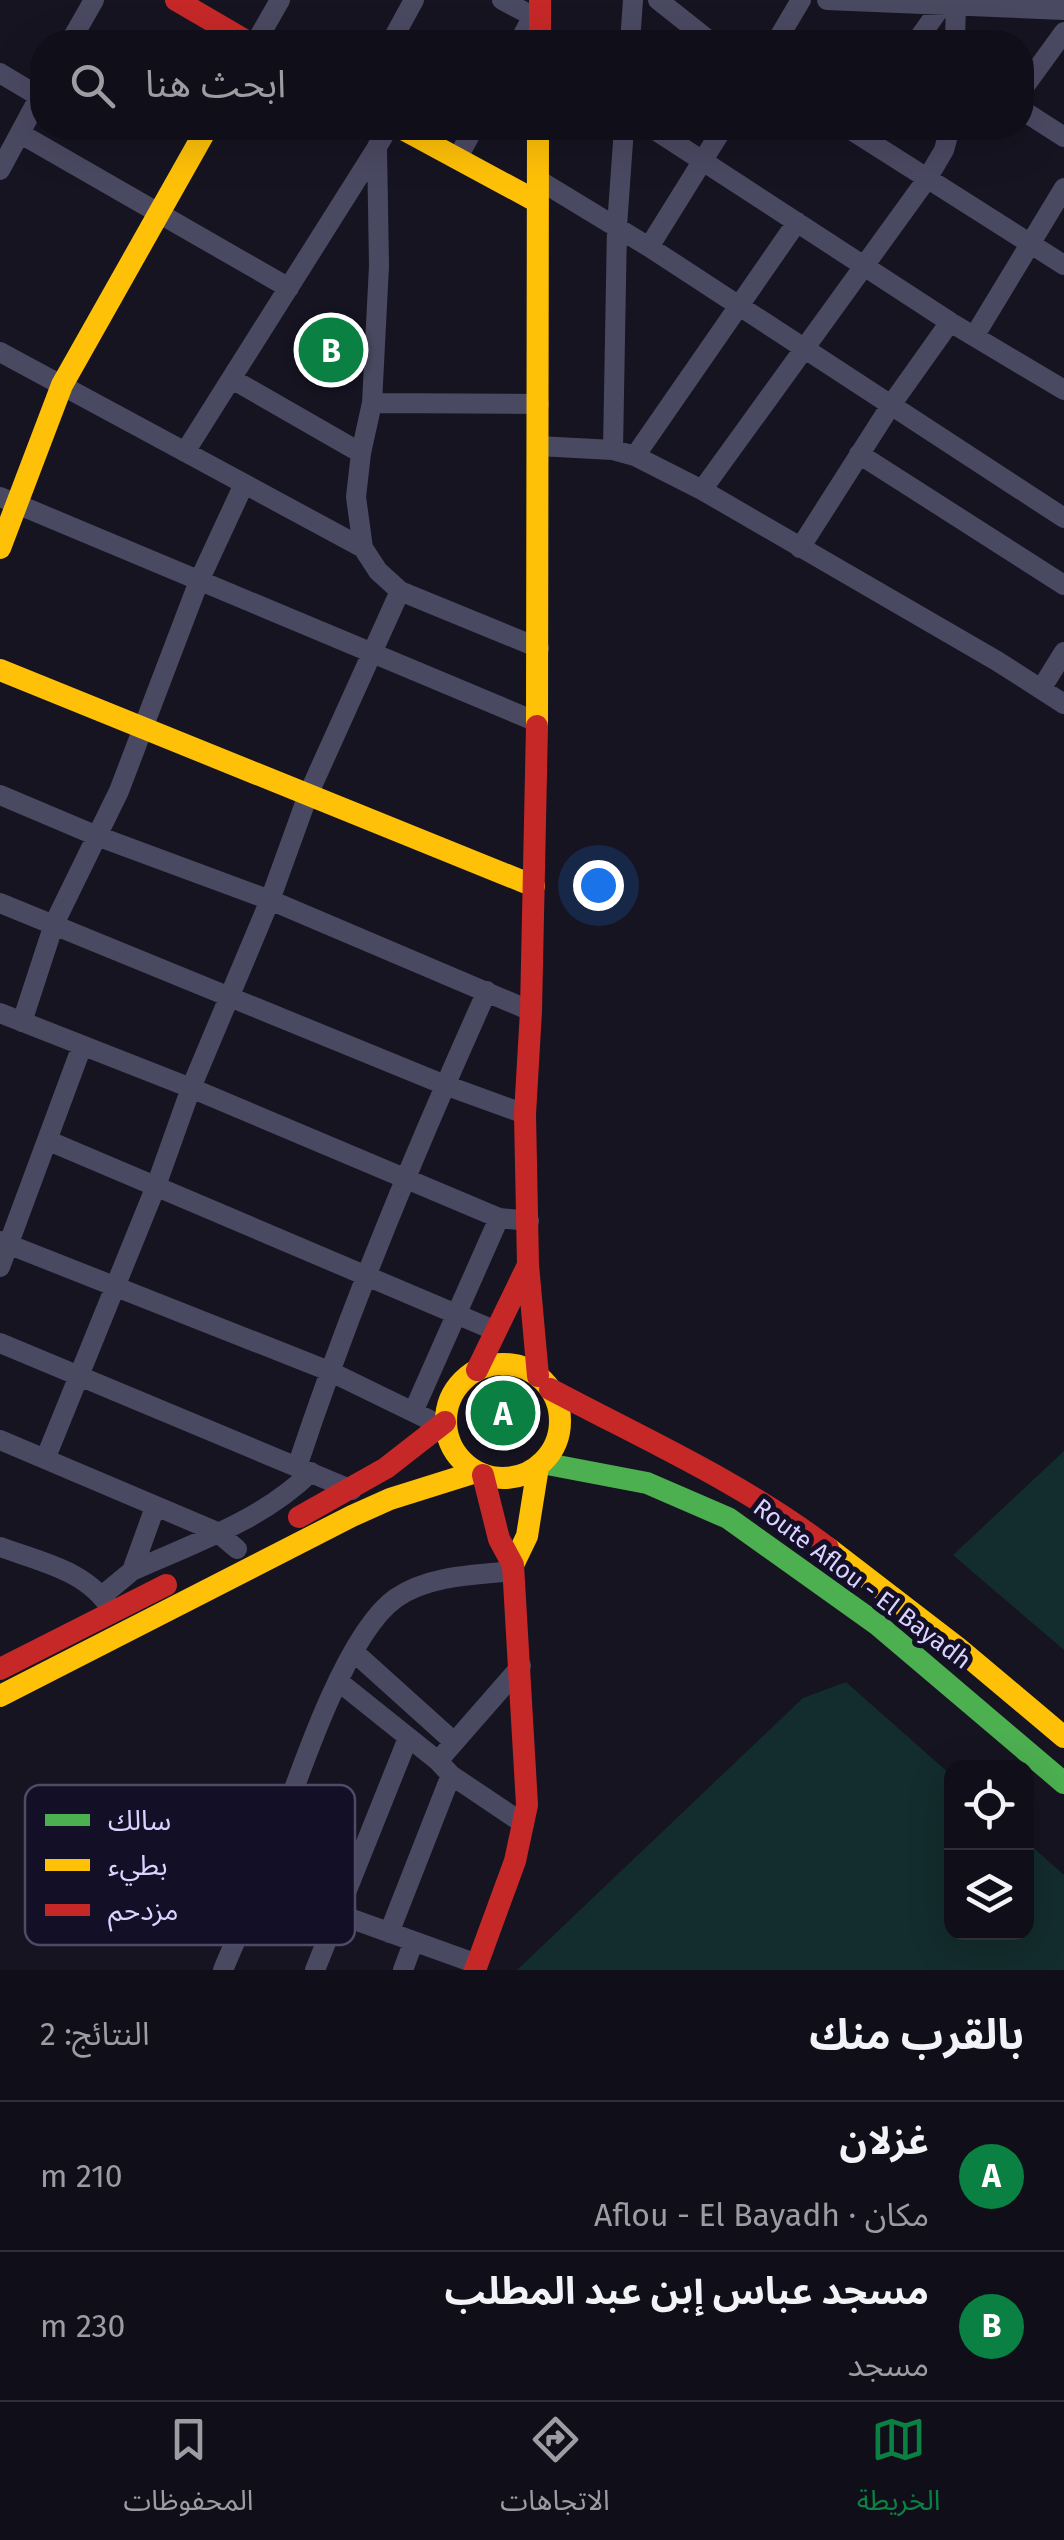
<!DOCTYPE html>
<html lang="ar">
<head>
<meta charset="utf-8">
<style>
	:root { --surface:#100f19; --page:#191822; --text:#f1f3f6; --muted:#9c9ca2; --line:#302f38; --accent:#0b8043 }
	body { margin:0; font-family:"Fira Sans","Noto Sans Arabic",sans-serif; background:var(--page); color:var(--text); direction:rtl }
	.controls { position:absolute; right:30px; bottom:30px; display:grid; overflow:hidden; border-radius:20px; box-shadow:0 10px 40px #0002 }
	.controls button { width:90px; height:90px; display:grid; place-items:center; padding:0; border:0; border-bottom:2px solid var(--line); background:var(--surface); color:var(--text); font:50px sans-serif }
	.you { position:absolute; left:598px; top:885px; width:35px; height:35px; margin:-25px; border:8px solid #fff; border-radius:50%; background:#1a73e8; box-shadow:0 0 0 15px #1a73e833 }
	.badge { display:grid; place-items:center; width:65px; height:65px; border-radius:50%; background:var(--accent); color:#fff; font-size:32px; font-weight:700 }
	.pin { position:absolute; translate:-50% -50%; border:5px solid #fff; box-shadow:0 2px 10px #0006 }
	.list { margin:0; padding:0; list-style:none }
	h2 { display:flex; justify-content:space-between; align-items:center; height:130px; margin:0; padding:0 40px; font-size:42px }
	h2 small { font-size:32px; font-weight:400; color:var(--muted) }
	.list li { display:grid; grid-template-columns:65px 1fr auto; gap:30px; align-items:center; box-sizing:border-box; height:150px; padding:0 40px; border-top:2px solid var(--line) }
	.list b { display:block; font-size:38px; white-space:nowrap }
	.list p { margin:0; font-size:32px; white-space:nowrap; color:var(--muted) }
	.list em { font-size:32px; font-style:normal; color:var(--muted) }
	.icon { flex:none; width:55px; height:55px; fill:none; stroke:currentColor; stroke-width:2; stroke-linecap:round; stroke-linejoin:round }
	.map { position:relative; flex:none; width:1064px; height:1970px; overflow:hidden; direction:ltr }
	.search { position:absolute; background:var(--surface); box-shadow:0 10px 40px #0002; left:30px; right:30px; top:30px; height:110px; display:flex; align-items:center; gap:25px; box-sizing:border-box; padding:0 35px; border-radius:40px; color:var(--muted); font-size:38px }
	.sheet { height:430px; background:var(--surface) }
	nav { display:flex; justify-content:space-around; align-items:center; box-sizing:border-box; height:140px; border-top:2px solid var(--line); background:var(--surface); font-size:28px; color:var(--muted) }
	nav a { display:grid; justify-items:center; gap:5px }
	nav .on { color:var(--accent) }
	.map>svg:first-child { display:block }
</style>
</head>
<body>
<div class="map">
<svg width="1064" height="1970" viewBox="0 0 1064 1970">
	<rect width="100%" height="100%" fill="#161421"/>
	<path fill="#132c2d" d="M1064,1451V1650L953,1555Z
		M846,1682L951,1775L952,1932H1026L1027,1842L1064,1875V1970H517L803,1698Z"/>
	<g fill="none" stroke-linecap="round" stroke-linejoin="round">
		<path stroke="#4a4962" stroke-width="20" d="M502,0L540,20
			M658,0L711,42
			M827,0L1064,10
			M70,42L94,0
			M256,42L280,0
			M391,42L414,0
			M519,42L533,16
			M630,42L633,0
			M776,42L801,0
			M916,42L943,4
			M955,42L956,0
			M0,73L40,97
			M1022,90L1064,32
			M1022,110L1064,137
			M652,128L950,322L1064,390
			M848,128L1064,265
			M21,134L289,288
			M458,157L474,128
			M0,170L42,92
			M537,179L649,247L1064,518
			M649,247L723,128
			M975,335L1064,188
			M0,352L363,548
			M232,379L361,453
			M372,403L539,404
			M538,446L613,450L635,456L702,490L997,661L1064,704
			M613,450L617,226L624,128
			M185,452L376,149
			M859,454L1064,585
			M635,456L797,222
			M702,490L927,179L944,150L950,128
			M0,497L537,722
			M800,548L891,405L950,322
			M400,591L539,648
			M1041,689L1064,652
			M0,795L97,836L270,900L531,1011
			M0,903L445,1085L525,1114
			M0,1013L191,1088L499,1218L529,1221
			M22,1022L54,924L119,791L199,581L244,484
			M49,1141L496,1331
			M0,1241L329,1371L440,1425
			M0,1267L82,1046
			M0,1343L352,1490
			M414,1410L499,1218
			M0,1440L217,1532L237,1549
			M46,1457L156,1186L191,1088L270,900L308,795L400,591L378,571L363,548L356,497L361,453L372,403L379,266L377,147L388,128
			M297,1467C351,1304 417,1147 487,991
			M0,1547C41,1562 89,1571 112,1611
			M132,1571C192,1544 263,1520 311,1472
			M103,1595L132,1571L155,1507
			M354,1652L454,1742
			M521,1666L438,1761L451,1775L524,1824
			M338,1681L438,1761
			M261,1881L338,1914L477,1964
			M389,1933L451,1775
			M223,1970C236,1939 250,1909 262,1878C288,1810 339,1638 396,1598C429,1575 475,1575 514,1571
			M315,1970L408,1738
			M403,1970L413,1943"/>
		<path stroke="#4caf50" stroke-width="22" d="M542,1463L647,1483L728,1518L878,1625L1064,1783"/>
		<path stroke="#ffc107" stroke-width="22" d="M401,128L536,201
			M0,548L62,385L207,128
			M0,670L534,886
			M537,726L538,128
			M446 1421a57 57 0 1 1 114 0a57 57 0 1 1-114 0Z
			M828,1548L958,1648L1064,1737
			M513,1565L527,1536L538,1467
			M0,1696L352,1516L390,1499L476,1472"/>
		<path stroke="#c62828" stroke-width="22" d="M176,0L248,42
			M540,0V42
			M537,726L531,1011L525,1114L528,1265L538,1376
			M477,1370L528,1265
			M550,1389C644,1439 743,1483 828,1548
			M299,1517L386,1468L445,1422
			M0,1669L166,1585
			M475,1970L515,1861L527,1805L513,1565L499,1539L483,1475"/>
	</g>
	<g text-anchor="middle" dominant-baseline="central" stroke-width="10" stroke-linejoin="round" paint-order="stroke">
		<g font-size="25" fill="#d9d4ff" stroke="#130f26">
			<text transform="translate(862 1584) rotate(37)">Route Aflou - El Bayadh</text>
		</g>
	</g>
	<rect x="25" y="1785" width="330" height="160" rx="15" fill="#130f26" stroke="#4e4a67" stroke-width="2.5"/>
	<rect x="45" y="1814" width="45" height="12" fill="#4caf50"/>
	<rect x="45" y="1859" width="45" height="12" fill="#ffc107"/>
	<rect x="45" y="1904" width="45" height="12" fill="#c62828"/>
	<g font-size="28" fill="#d9d4ff">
		<text x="108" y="1830">سالك</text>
		<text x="108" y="1875">بطيء</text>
		<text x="108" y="1920">مزدحم</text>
	</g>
</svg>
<div class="controls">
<button><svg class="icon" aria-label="locate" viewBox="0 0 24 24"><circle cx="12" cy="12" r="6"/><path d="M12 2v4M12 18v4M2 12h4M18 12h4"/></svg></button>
<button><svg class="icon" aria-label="layers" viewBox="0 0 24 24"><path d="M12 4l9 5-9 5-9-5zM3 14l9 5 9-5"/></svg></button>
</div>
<div class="you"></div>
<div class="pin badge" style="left:503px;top:1413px">A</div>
<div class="pin badge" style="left:331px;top:350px">B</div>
<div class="search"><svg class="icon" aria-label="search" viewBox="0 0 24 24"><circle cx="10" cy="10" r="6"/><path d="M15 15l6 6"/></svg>ابحث هنا</div>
</div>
<section class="sheet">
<h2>بالقرب منك<small>النتائج: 2</small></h2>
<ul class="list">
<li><span class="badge">A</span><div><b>غزلان</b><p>مكان · Aflou - El Bayadh</p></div><em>210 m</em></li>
<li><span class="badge">B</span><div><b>مسجد عباس إبن عبد المطلب</b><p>مسجد</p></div><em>230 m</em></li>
</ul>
</section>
<nav>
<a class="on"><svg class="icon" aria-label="map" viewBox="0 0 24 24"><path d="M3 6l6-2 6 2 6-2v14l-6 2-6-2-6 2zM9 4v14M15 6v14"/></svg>الخريطة</a>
<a><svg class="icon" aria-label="directions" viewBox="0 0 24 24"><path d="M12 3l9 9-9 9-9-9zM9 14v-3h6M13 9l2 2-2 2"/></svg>الاتجاهات</a>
<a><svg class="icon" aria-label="saved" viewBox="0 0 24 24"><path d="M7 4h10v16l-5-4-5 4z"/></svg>المحفوظات</a>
</nav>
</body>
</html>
